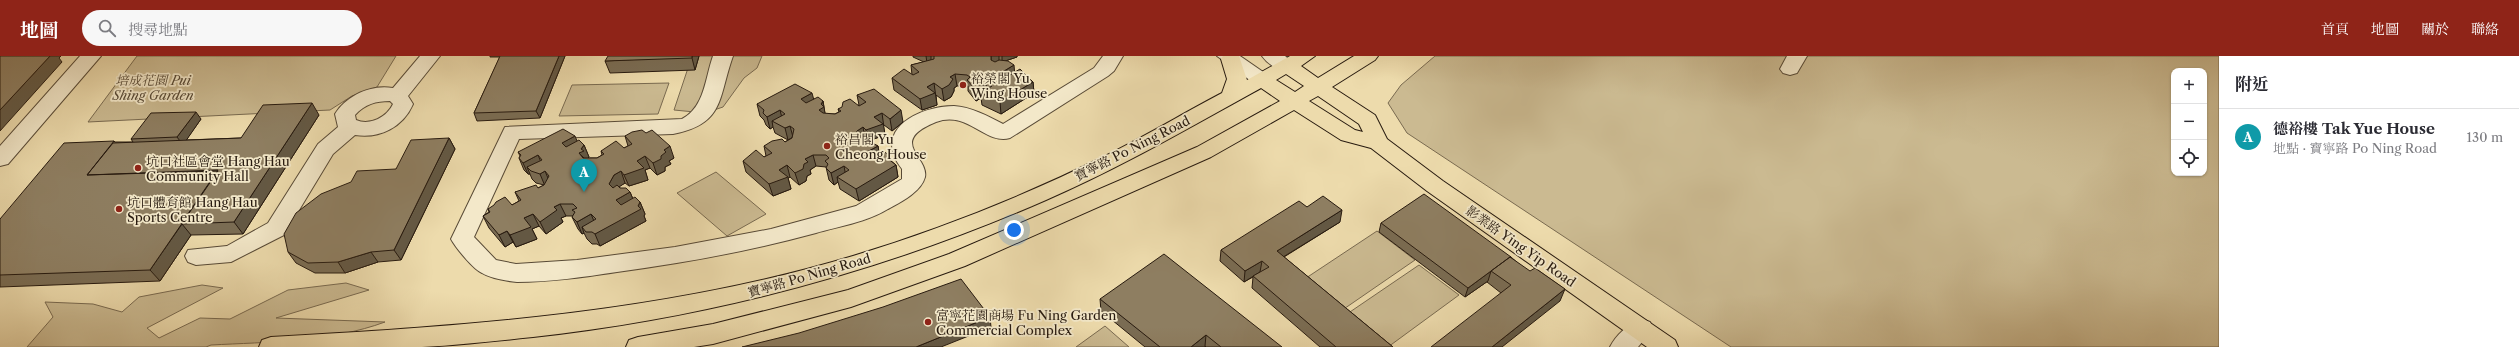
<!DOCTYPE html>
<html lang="zh-TW">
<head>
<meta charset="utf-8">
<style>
	:root { --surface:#fff; --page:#f7f7f7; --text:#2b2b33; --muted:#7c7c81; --line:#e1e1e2; --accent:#8f2418 }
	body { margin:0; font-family:"Libre Caslon Text","Noto Serif TC",serif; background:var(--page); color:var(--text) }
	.controls { position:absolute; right:12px; top:12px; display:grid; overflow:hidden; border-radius:8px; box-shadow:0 1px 3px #0004 }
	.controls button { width:36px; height:36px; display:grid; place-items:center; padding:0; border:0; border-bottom:1px solid var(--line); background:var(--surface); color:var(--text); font:20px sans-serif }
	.you { position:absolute; left:1014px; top:174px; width:14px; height:14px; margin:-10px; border:3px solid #fff; border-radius:50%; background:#1a73e8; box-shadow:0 0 0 6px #1a73e833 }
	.badge { display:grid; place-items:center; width:26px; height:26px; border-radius:50%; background:var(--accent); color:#fff; font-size:13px; font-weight:700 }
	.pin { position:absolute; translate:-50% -33px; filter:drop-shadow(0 1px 2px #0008) }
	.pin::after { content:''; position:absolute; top:21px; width:14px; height:12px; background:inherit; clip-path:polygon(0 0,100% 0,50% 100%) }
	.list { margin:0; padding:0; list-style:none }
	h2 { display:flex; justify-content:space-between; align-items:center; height:52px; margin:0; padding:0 16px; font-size:17px }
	h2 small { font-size:13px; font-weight:400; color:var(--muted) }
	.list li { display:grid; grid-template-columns:26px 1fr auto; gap:12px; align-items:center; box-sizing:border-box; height:56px; padding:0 16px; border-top:1px solid var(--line) }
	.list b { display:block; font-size:15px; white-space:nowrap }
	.list p { margin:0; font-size:13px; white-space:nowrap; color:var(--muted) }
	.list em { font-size:13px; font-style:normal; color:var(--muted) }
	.icon { flex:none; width:22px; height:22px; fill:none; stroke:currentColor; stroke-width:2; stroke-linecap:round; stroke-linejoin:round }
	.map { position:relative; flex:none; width:2219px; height:291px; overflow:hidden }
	header { display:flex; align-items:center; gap:24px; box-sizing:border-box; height:56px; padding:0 20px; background:var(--accent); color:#fff }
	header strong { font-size:19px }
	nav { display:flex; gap:22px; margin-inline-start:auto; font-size:14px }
	.search { width:280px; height:36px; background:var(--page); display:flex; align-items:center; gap:10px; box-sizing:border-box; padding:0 14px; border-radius:22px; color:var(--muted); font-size:15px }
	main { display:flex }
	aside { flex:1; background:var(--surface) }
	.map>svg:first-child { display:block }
</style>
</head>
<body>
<header>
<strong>地圖</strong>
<div class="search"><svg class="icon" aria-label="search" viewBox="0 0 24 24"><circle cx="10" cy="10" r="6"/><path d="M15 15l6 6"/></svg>搜尋地點</div>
<nav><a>首頁</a><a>地圖</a><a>關於</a><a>聯絡</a></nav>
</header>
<main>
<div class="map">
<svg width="2219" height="291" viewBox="0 0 2219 291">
	<rect width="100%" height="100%" fill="#eddbac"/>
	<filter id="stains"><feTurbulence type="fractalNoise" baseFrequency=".005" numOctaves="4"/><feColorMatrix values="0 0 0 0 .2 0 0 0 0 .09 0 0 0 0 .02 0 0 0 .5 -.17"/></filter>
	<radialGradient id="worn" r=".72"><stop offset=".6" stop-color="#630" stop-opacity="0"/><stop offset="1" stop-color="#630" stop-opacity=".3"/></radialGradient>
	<path fill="#cbba91" stroke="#796a50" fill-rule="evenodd" d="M137,0H396L377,31L352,40L330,54L88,66Z
		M692,0H762L757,12L744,22L723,51L705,57L674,54Z
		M1435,0H2219V291H1731L1407,77L1388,47L1401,29ZM2174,15H2204V117H2174Z
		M669,27L658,58L559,60L572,29Z
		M716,116L766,158L727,180L677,137Z
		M1377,175L1415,204L1338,257L1300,226Z
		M1419,209L1459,239L1388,291L1344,260Z
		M346,227L369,234L276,262L385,266C331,286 268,286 211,289L206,291H27L53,261L45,246L93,248L122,256L139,241L202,229L223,232L147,272L159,282L200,262L230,263L288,234Z
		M1105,270L1129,291H1076Z"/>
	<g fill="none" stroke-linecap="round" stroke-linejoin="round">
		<defs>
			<path id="minor" d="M80,0H101L8,108L0,110V90Z
				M420,0H440L408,40L413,48C403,71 380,83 355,79L333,98L284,179L231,206L196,209L188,206L185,200L188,194L227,190L268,167L318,88L338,71L335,58C346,40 371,28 393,32ZM390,45L393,48C387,61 370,70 356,64L355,59C365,48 376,45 390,45Z
				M713,0H733C718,42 725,68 673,78L519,83L474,181L496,204L516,208L577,204L675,191L771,173L856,150L902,123V113C871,74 919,50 954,50C971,51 988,60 1003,68L1094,12L1103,0H1123L1114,15L1108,20L1010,82C985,89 968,54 936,66C887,86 929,101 925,121C921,136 901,146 888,153C867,166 840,170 816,177C750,195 684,207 617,216C584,221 550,226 517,226C507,225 490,222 482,217C473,213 456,192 451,183L505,71L682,63C705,51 705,22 713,0Z
				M1217,0H1240L1269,20L1272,24L1269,28L1262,30L1255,28Z
				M1262,0H1285L1297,10L1294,14C1282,17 1269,10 1262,0Z
				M1787,0H1807L1797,17L1790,19L1783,17L1780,13Z
				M1641,263L1650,266L1653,273L1638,291H1610C1616,279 1628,268 1641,263Z"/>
			<path id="major" d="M1223,0H1239L1247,24L1290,0H1315L1301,10L1318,22L1354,0H1378L1375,4L1332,31L1375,59L1387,83L1443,125L1675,284L1678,291H1647L1427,135L1371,92L1341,84L1294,54L1211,101L965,210L851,251L713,288L694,291H626L629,284L638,281L713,268L848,234L949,198L1197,91L1280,45L1261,32C1190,71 1120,112 1046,144C882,216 711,261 533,281C496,285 459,289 422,291C368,291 313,291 259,291L262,284L271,281C467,270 664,257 853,200C938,174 1024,140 1103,101C1144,81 1182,58 1222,37L1227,23L1221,3ZM1286,18L1304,30L1295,36L1276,24ZM1318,40L1359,68L1363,76L1355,74L1309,45Z"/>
		</defs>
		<use href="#minor" stroke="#584a36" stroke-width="2"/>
		<use href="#major" stroke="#271a0f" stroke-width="2"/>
		<use href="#minor" fill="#f3e8c9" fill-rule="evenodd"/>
		<use href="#major" fill="#eddbac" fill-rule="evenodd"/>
	</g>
	<path fill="#7a6c53" stroke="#271a0f" d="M490,0H565L540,62L477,65L474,57L500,1H490Z
		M699,0L695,14L610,17L605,5Z
		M913,0H1017V1L1005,5L1014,17L1033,26L1034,37L1001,58L982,49L981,42L976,45L968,35V30H957L954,32V35L951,41L944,45L936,39L937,49L922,54L894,34L892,22L912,19L911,9L924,6L913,1Z
		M857,39L903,66L892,75L884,69H883L885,79L868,85L878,90L879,97L889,99L890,104L896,109L898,121L859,145L840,133L838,126L834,129L829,124L826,111L816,110L810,114L811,118L807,120L806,125L799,129L790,121L788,122L791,133L773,140L746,116L743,105L764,101L766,100L764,90L785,86L788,84L775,77L773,71L770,73L766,69L764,64L760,60L757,48L814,43L823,45L825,58H835L839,56L838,53L859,49Z
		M319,59L243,178L191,179L160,225L0,231V163L114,85L115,86H133L131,83L201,63L186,84L241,82Z
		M625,80L674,102L669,105L671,108L665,111V115L657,119L650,112L645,114L648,124L629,130L625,127L618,131L620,132L630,136L633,143L640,146L645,158L644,160L646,165L600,190L597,188H592L587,183L584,177L582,178L578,173L572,161L573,160H566L561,162L563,166L546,178L539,170L532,173L537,183L516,191L513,186L505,191L489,172L483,160L489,156L488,153L512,149L519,145L515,136L538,132L544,129L536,127L532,123L530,118H528L524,114L519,102L520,100L518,96L577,85L584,89L589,101L588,102H597L602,99L601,95L624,92L628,90Z
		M449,82L455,93L401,204L378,206L345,217H315L296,207L288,196L396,113Z
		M1307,151L1340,166L1284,201L1393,291H1320L1252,232L1253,221L1244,226L1220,205L1221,194Z
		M1381,167L1511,201L1560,245L1501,237L1487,226L1488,225L1465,241L1379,176Z
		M1100,243L1282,291H1206L1205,290V291H1145L1101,255Z"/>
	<path fill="#635844" stroke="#271a0f" d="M50,0H61L59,2L62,6L0,75V54Z
		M559,0H565L540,62L536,55Z
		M692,0H699L695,14L692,2Z
		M926,0H931V4L927,7Z
		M991,0H999V4L992,15Z
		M1002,0H1017V1L1002,6Z
		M1014,9L1015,21L1005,27L1004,15Z
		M955,18L957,30L954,32V35L951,41L944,45L942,33L950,21Z
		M986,26L987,38L981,37V42L976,45L975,33Z
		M1033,26L1034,37L1001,58L1000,46Z
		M934,27L937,49L922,54L920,43L927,31Z
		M812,37L815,48L804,55L801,43Z
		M823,45L826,63L819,54Z
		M312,47L319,59L243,178L234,166Z
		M780,54L783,66L772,65L773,71L770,73L767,61Z
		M901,54L903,66L892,75L890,63Z
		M196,56L201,63L183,89L177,81Z
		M882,57L885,79L868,85L866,74L874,61Z
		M790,70L793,81L788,84L785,72Z
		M863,71L865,83L859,87L856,83L857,75Z
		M575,80L580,92L567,98L562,87Z
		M449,82L455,93L401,204L394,194Z
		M584,89L589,101L587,103L589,107L579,97Z
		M670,90L674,102L669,105L671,108L665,111V115L657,119L653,107L661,100L664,94Z
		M878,90L880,102L868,109L865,97Z
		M538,99L543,111H527L530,118H528L523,107Z
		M813,99L816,110L810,114L811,118L807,120L806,125L799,129L795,117L805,103Z
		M889,99L891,111L896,109L898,121L859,145L856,133L887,102Z
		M645,100L650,112L645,114L648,124L629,130L624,119L637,105Z
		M787,109L790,121L788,122L791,133L773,140L769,128L779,114Z
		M844,110L846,121H837L838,126L834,129L831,117Z
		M545,115L550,127L545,130L540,118Z
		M621,115L625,127L619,131L614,140L609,128L614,119Z
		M630,136L635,148L621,156L616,144Z
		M640,146L645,158L644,160L646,165L600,190L595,178L638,150Z
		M560,148L566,160L561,162L563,166L546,178L540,166L554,151Z
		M1342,154L1340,166L1275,206L1277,195Z
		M533,158L539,170L532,173L537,183L516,191L510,179L524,162Z
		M591,158L596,170L582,171L584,177L582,178L577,166Z
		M182,168L191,179L160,225L150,214Z
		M507,175L513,186L505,191L499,179Z
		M371,196L378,206L345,217L338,206Z
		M1262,205L1260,216L1244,226L1245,215Z
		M1491,215L1488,225L1465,241L1468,232Z
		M1565,233L1560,245L1502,291H1492Z
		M990,261L991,271L941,291H916Z
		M1206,279L1205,290V291H1191Z"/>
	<path fill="#8e7e61" stroke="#271a0f" d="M0,0H50L0,54Z
		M500,0H559L536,55L474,57Z
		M608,0H692V2L605,5Z
		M934,0H991V4L995,6L999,4L1008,5L1014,9L1004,15L1010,19L1020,13L1033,26L1000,46L981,37L992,30L986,26L975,33L967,24L970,21L967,19L955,18L950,21L953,23L949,29L942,33L934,27L927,31L935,37L920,43L892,22L904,13L913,19L919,16L911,9L934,3Z
		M795,28L812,37L801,43L806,47L818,41L823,45L821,48L824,51L819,54L823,57L835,58L841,55L838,53L842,51L843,46L850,43L859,50L866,46L857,39L874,33L901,54L890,63L882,57L874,61L883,68L866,74L863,71L857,75L856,83L859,86L864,83L878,90L865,97L871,102L883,95L889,99L887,102L896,109L856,133L837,121L849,114L844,110L831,117L826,112L828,108L825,105L829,102L826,99H813L805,103L808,106L804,108L803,113L795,117L787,109L779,114L788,121L769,128L743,105L756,94L764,101L772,97L764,90L772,85L782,83L785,86L792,82L794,73L790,70L785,72L772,65L785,58L780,54L767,61L763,57L764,54L757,48Z
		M312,47L234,166L181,168L218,114L87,119L113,87L241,82L263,49Z
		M196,56L177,81L131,83L151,57Z
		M563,73L575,80L562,87L566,91L579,84L584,89L581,93L584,95L579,97L583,102H597L604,98L601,95L616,85L624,92L632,88L625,80L632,76L642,74L646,77L652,74L670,90L664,94L666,96L661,100V103L653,107L645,100L637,105L644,112L624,119L621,115L614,119L609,128L613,132L617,129L620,132H626L630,136L616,144L621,149L635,141L640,146L638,150L641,153L595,178L592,176H586L582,171L596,163L591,158L577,166L572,161L575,156L572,154L577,152L573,148H560L554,151L557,154L540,166L533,158L524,162L531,171L510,179L507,175L499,179L483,160L490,156L488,153L494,149L496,146L505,141L512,149L521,144L515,136L536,129L538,132L544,129L549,120L545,115L540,118L531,115L527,111L542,104L538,99L523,107L519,102L521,99L518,96Z
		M449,82L394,194L371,196L338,206L308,207L288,196L284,178L296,157L321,138L351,126L357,115L396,113L411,84Z
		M114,85L87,119L218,115L150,214L0,219V163L64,87Z
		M1424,138L1511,201H1510L1468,232L1381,167Z
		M1323,140L1342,154L1277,195L1393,291H1336L1253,220L1269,211L1262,205L1245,215L1221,194L1299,145L1307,151Z
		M1164,198L1282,291H1221L1206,279L1191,291H1160L1100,243Z
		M1510,201L1530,215L1535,212L1565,233L1492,291H1431L1511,229L1491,215Z
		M961,223L990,261L916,291H742L799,277L883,251Z"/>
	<g fill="#8f2418" stroke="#f3e8c9" stroke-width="1.5">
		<circle cx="963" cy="29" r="4"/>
		<circle cx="827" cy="90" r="4"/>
		<circle cx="138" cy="112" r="4"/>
		<circle cx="119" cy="153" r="4"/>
		<circle cx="928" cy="266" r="4"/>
	</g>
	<g text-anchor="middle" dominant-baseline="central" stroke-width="3.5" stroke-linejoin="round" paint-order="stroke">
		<g font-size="13" fill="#271a0f" stroke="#f3e8c9" text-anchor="start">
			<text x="971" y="22">裕榮閣 Yu<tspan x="971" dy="15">Wing House</tspan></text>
			<text x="835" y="83">裕昌閣 Yu<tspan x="835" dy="15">Cheong House</tspan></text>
			<text x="146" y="105">坑口社區會堂 Hang Hau<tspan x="146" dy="15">Community Hall</tspan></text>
			<text x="127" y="146">坑口體育館 Hang Hau<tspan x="127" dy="15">Sports Centre</tspan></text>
			<text x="936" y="259">富寧花園商場 Fu Ning Garden<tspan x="936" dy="15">Commercial Complex</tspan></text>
		</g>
		<g font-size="13" font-style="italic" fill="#584a36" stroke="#f3e8c9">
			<text x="153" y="24">培成花園 Pui<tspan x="153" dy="15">Shing Garden</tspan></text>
		</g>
		<g font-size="13" fill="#271a0f" stroke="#f3e8c9">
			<text transform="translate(1132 92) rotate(-27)">寶寧路 Po Ning Road</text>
			<text transform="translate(1521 190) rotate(35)">影業路 Ying Yip Road</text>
			<text transform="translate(809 219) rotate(-16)">寶寧路 Po Ning Road</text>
		</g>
	</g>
	<rect width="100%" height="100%" filter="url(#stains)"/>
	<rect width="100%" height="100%" fill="url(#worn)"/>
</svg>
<div class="controls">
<button>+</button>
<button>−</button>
<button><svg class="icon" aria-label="locate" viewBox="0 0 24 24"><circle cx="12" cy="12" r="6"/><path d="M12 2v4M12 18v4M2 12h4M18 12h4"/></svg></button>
</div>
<div class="you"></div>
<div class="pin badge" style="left:584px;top:136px;background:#0f9aa8">A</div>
</div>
<aside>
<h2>附近<small></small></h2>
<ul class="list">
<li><span class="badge" style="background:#0f9aa8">A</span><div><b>德裕樓 Tak Yue House</b><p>地點 · 寶寧路 Po Ning Road</p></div><em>130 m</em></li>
</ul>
</aside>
</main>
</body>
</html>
